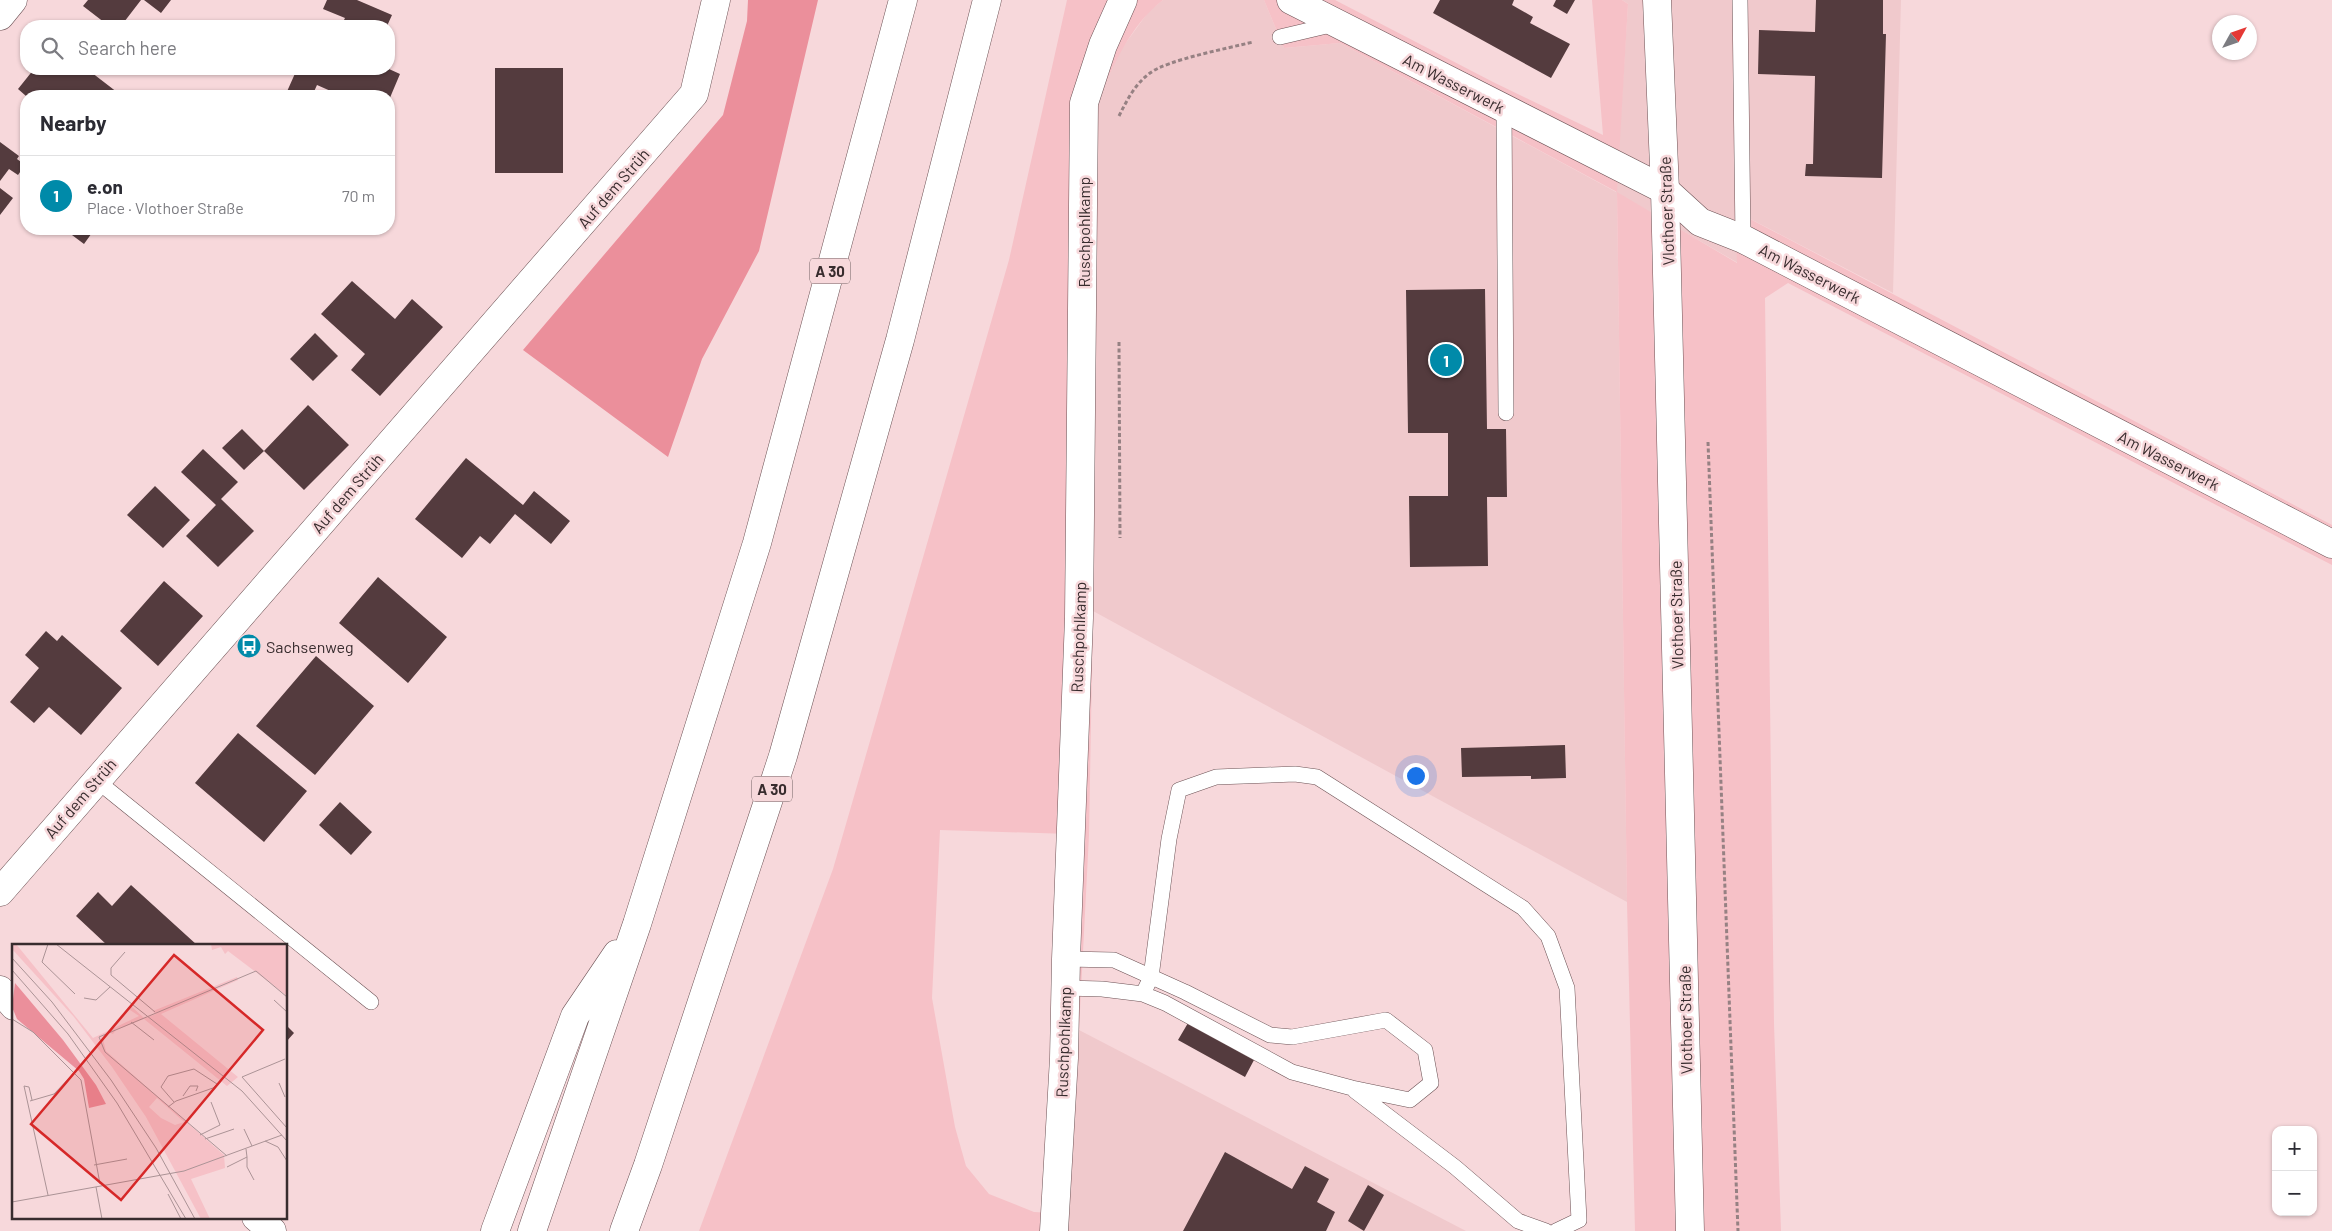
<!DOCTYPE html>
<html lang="en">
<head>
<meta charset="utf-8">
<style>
	:root { --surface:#fff; --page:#f7f7f7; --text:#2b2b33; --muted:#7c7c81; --line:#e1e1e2; --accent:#008aa9 }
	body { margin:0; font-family:Barlow,sans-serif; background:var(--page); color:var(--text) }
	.controls { position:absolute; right:15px; bottom:15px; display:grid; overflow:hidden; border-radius:10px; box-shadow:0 1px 4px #0004 }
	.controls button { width:45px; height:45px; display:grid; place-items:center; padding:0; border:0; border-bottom:1px solid var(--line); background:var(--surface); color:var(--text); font:25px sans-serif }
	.compass { position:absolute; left:2212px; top:15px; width:45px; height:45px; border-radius:50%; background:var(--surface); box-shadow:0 1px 4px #0004; rotate:50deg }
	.you { position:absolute; left:1415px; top:775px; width:18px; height:18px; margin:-12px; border:4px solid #fff; border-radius:50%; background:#1a73e8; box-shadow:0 0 0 8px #1a73e833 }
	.badge { display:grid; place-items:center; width:32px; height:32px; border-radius:50%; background:var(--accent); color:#fff; font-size:16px; font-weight:700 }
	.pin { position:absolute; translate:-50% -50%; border:2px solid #fff; box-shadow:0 1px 5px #0006 }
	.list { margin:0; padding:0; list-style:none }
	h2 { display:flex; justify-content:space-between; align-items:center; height:65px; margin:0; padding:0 20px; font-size:21px }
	h2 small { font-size:16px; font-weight:400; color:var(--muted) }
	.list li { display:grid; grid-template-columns:32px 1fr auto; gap:15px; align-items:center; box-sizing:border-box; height:80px; padding:0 20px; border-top:1px solid var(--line) }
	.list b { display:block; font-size:19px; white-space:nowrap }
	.list p { margin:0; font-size:16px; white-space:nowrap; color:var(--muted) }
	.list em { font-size:16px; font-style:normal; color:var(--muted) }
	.icon { flex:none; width:28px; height:28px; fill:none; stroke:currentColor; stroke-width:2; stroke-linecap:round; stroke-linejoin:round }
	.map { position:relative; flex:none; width:2332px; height:1231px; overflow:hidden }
	.search { position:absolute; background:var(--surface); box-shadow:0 1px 4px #0004; left:20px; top:20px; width:375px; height:55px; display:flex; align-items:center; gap:12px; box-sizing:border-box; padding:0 18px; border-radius:20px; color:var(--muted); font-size:19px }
	.panel { position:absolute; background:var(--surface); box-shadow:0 1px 4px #0004; left:20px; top:90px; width:375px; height:145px; border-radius:20px }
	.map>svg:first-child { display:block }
</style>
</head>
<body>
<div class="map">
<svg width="2332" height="1231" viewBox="0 0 2332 1231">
	<rect width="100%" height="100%" fill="#f7d8db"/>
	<path fill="#f0c9cc" d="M1163,0H1264L1284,48L1340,43L1616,192L1628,4L1622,0H1901L1893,293L1735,211L1738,263L1617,193L1627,902L1093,611L1096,105L1120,51L1149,11Z
		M1079,1030L1466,1231H1062Z"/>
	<path fill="#f6c1c7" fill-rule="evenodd" d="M1067,0H1163C1129,26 1113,67 1096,105L1093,611L1089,835L1079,1030L1062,1231H699L833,869L1009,260ZM940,830L1069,834L1052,1213L1034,1212L989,1194L966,1166L955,1127L932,998Z
		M1264,0H1335L1493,82L1603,135L1592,0H1622L1628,4L1617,192L1737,263L1735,211L2332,525V565L1788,283L1765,298L1774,1024L1781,1231H1635L1627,902L1617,192L1340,43L1284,48Z"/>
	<path fill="#eb8f9b" d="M748,0H818L759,251L702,359L668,457L523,350L723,115L747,21Z"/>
	<path fill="#543b3e" d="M88,0H141L121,26H109L83,6Z
		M144,0H171L161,13Z
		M327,0H357L392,15L387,26H341L345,18L323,9Z
		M1440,0H1514L1512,5L1533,17L1530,23L1570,44L1551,78L1433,13Z
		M1556,0H1575L1567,14L1553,6Z
		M1816,0H1883V34H1886L1882,178L1805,176L1806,164H1813L1815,76L1758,74L1759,30L1815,32Z
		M495,68H563V173H495Z
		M34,69H87L122,96H26L18,89Z
		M297,69H389L400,74L389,100V96H342L317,85L312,96H285Z
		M0,142L19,156L17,159L25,165L18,175L9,169L0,181Z
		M0,188L13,198L0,215Z
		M64,229H93L94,230L84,244Z
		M352,281L395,319L412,299L443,327L380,396L351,370L365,354L321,314Z
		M1485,289L1487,429H1506L1507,497H1487L1488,566L1410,567L1409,496H1448V433H1408L1406,290Z
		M315,333L338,356L313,381L290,359Z
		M308,405L349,445L304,490L264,451Z
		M242,429L264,451L244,470L222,448Z
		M203,449L238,482L221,499L254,531L218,567L186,536L216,505L181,472Z
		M466,458L523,505L534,491L570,521L551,544L515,514L490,544L480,536L462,558L415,519Z
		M155,486L190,520L163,548L127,515Z
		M378,577L447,637L408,683L339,623Z
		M164,581L203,616L158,666L120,631Z
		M46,631L57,641L62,635L122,688L81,735L49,707L34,723L10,702L39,668L25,655Z
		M316,656L374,706L315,775L256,726Z
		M238,733L307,791L264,842L195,783Z
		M1565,745L1566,778L1531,779V776L1462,777L1461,748Z
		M340,802L372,832L351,855L319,825Z
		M131,885L197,945H107L76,916L98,892L112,906Z
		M1188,1023L1254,1060L1245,1077L1178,1040Z
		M286,1025L294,1033L286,1042Z
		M1225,1152L1292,1189L1305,1166L1329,1179L1317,1202L1335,1212L1326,1231H1183Z
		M1368,1185L1384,1195L1364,1231L1348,1221Z"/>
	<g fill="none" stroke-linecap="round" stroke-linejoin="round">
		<defs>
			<path id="lane" d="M1740,0L1743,239
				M1280,37L1335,24
				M1504,109L1506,413
				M96,780L371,1002
				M1065,988L1102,989L1143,994L1165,1003L1292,1072L1352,1088L1410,1100L1431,1083L1425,1050L1386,1020L1292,1037L1270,1035L1185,992L1114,960L1066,959
				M1143,994L1151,977L1169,839L1179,790L1216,777L1295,774L1317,777L1523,908L1548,936L1567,988L1579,1220L1556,1231
				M1355,1091L1455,1167L1518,1221L1546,1231"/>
			<path id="street" d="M1291,0L1665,190L1700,222L1743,239L2332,544
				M0,16L13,0
				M0,892L694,94L716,0
				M0,990L14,1006
				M256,1217L272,1231
				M1054,1231L1064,1058L1066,959L1079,618L1084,103L1103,45L1123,0"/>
			<path id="secondary" d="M1657,0L1665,190L1690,1231"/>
			<path id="highway" d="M495,1231L575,1016L617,954
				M532,1231L637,924L757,543L903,0
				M624,1231L648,1165L783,756L900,340L987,0"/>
		</defs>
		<use href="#lane" stroke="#6c5255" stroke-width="16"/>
		<use href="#street" stroke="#6c5255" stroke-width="29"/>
		<use href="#secondary" stroke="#6c5255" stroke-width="29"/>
		<use href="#highway" stroke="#6c5255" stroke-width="29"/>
		<path stroke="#968183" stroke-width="3" stroke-dasharray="4 2.5" stroke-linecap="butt" d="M1119,116C1127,100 1135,84 1150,73C1167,60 1229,48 1253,42
			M1119,342L1120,538
			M1708,442L1738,1231"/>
		<use href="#lane" stroke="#fff" stroke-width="15"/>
		<use href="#street" stroke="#fff" stroke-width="28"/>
		<use href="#secondary" stroke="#fff" stroke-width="28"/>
		<use href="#highway" stroke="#fff" stroke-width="28"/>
	</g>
	<defs>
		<symbol id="bus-disc" viewBox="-11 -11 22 22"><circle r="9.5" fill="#008aa9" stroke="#f7d8db"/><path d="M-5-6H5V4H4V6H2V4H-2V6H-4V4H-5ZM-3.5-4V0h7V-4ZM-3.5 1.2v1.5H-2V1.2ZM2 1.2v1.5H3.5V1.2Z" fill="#fff"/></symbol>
	</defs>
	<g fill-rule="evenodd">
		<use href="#bus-disc" x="235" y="632" width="28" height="28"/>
	</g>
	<g text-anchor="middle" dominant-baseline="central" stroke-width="5" stroke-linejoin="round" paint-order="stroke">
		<g fill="#f7d8db" stroke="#716062" stroke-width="1">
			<rect x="810" y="258.5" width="40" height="25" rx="4"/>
			<rect x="752" y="776.5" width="40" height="25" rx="4"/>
		</g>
		<g font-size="15" font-weight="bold" fill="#382c2e">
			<text x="830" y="271">A 30</text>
			<text x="772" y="789">A 30</text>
		</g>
		<g font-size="16" fill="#382c2e" stroke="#f7d8db">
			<text transform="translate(1454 83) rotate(27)">Am Wasserwerk</text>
			<text transform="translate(613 188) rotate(-49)">Auf dem Strüh</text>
			<text transform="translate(1666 211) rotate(-92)">Vlothoer Straße</text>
			<text transform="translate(1083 232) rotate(-90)">Ruschpohlkamp</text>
			<text transform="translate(1810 273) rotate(27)">Am Wasserwerk</text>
			<text transform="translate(2169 460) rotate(27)">Am Wasserwerk</text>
			<text transform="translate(347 493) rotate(-49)">Auf dem Strüh</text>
			<text transform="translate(1676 615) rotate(-91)">Vlothoer Straße</text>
			<text transform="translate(1078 637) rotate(-88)">Ruschpohlkamp</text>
			<text transform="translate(80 798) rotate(-49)">Auf dem Strüh</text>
			<text transform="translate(1685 1020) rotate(-91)">Vlothoer Straße</text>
			<text transform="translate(1063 1042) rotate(-88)">Ruschpohlkamp</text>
		</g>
		<g font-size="16" fill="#382c2e" stroke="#f7d8db" text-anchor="start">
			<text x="266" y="646">Sachsenweg</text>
		</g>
	</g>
	<g transform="translate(12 944)">
		<rect width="275" height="275" fill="#f7d8db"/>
		<path d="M0,0H4L81,94L127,72L115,64L119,62L132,74L144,70L141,67L225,33L226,36L149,70L226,133L215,142L132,75L104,86L101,90L96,88L91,95L94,107L212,211L213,224L179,235L198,275H189L134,173L100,123L62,73L0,5ZM145,154L161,168L172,178L163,181L149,174L137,163ZM199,0H275V52L216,7L213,10L209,3L200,6Z" fill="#f6c1c7" fill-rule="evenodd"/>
		<path d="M3,39L51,96L84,141L94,160L77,164L72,135L67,127L5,75L0,63Z" fill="#eb8f9b"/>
		<path fill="none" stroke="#ab9396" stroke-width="1" d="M36,0L30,18L63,50M44,0L230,147L275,197M113,8L99,24V31L143,68M0,14L40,58L99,136L144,204L183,275M0,26L56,90L105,159L174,275M72,54L84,56L98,43M262,56L275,68M0,75L21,88L69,136L88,240M119,78L142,96M273,115L230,133L275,184M267,139L273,153M171,152L178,142H186L184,147M20,156L17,143L12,142L36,251M18,157L42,150L63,128M156,163L164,157L201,144L205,140L182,125L156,132L149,143L162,158M232,185L240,202M188,191L208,181L199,158M193,195L222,185M253,197L266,203L275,217M215,212L93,108L87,93L244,27L275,53M235,213V223L242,236M82,221L115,215M215,223L235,213L234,205M84,243L90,275M156,250L169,275M0,258L172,227L270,191"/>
		<path fill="#d62828" fill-opacity="0.15" stroke="#d62828" stroke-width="2.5" d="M162,11L251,86L109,256L19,180Z"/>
		<rect width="275" height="275" fill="none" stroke="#382c2e" stroke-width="2.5"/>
	</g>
</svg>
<div class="controls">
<button>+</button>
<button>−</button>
</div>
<svg class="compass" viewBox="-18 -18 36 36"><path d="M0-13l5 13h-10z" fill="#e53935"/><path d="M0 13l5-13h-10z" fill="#7c7c81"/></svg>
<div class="you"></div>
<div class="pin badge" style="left:1446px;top:360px">1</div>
<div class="search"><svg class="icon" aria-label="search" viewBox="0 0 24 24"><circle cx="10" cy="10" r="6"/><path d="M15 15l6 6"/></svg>Search here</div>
<section class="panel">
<h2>Nearby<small></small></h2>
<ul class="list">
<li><span class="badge">1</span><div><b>e.on</b><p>Place · Vlothoer Straße</p></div><em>70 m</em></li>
</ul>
</section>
</div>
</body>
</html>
